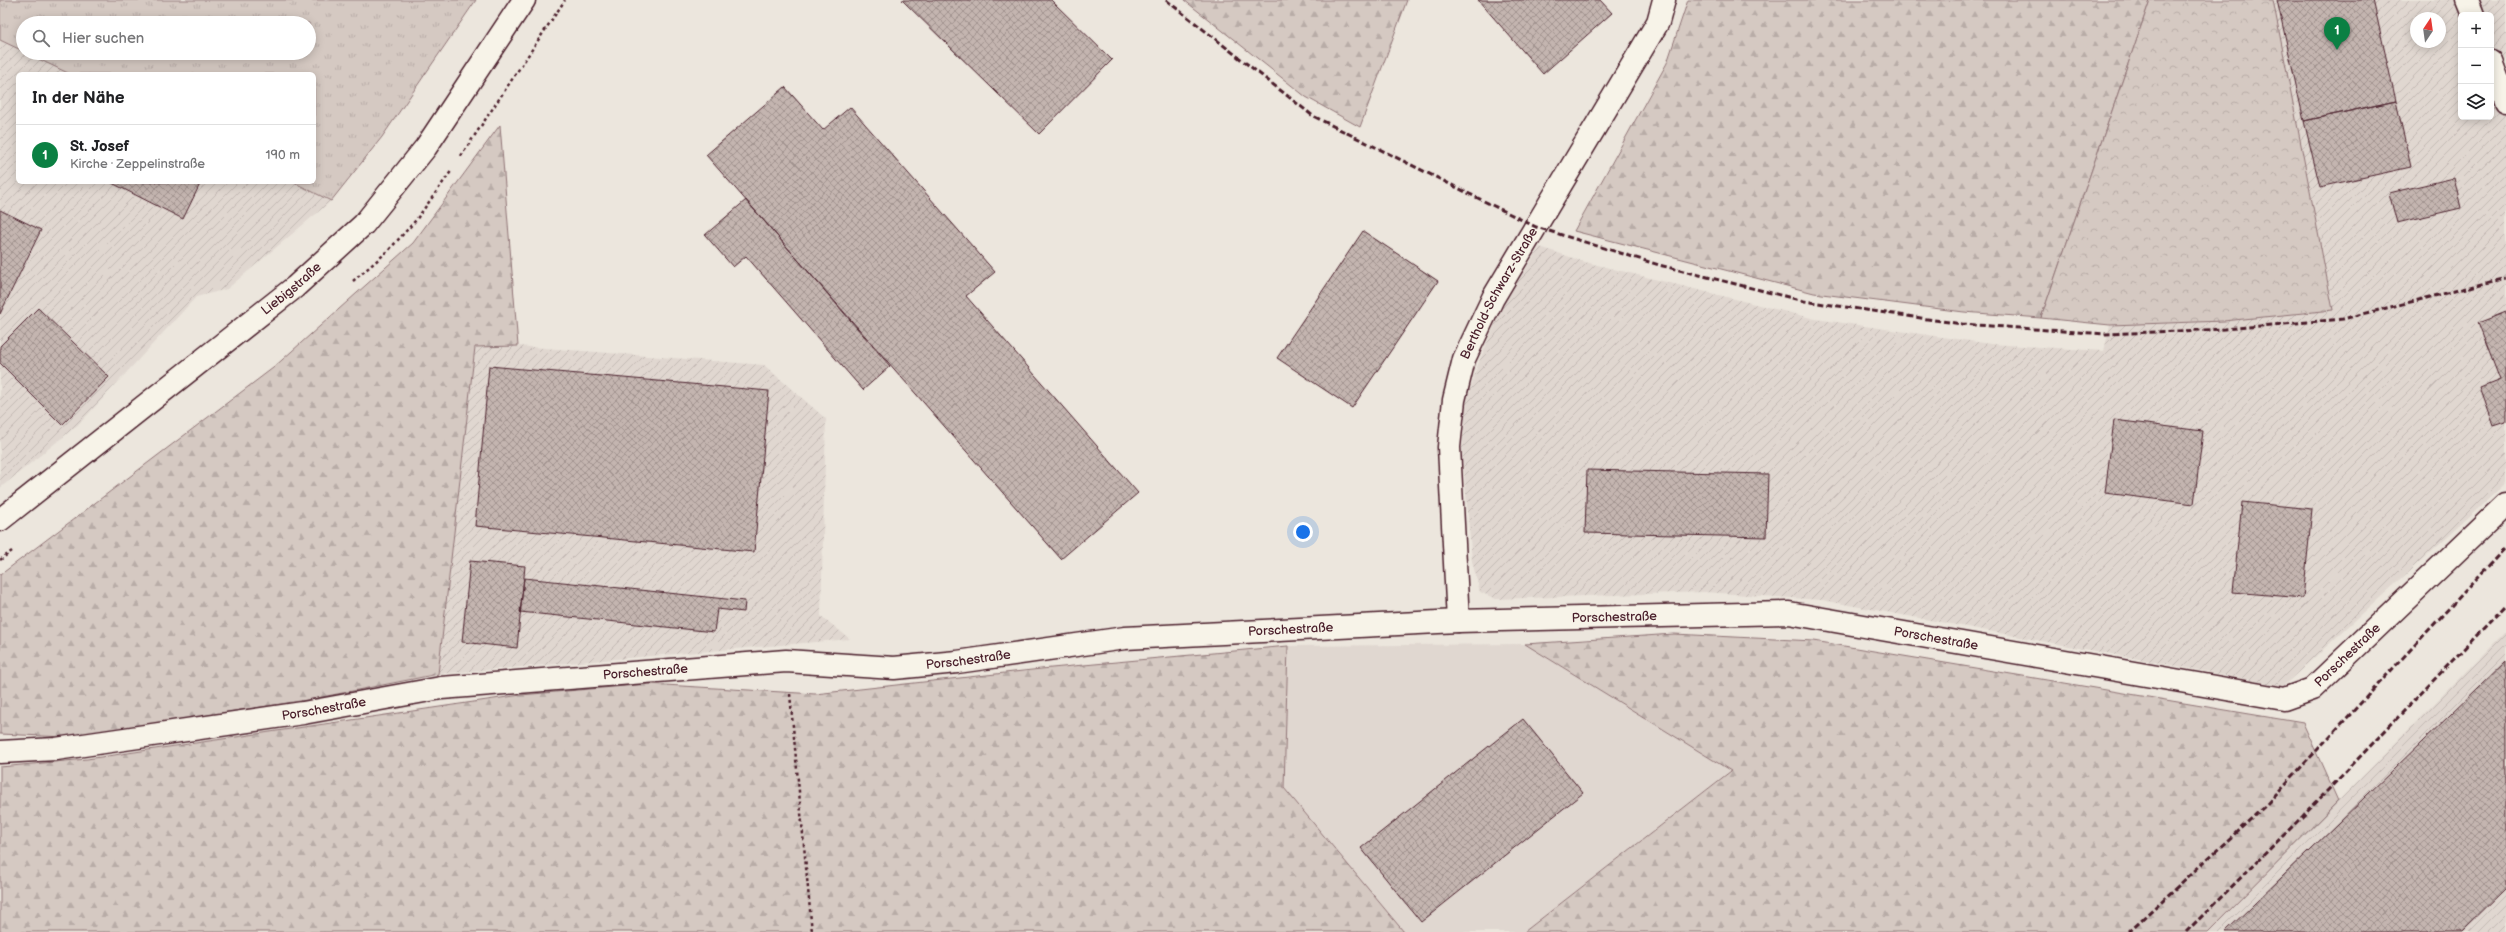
<!DOCTYPE html>
<html lang="de">
<head>
<meta charset="utf-8">
<style>
	:root { --surface:#fff; --page:#f2f2f2; --text:#202124; --muted:#757577; --line:#e0e0e0; --accent:#0b8043 }
	body { margin:0; font-family:"Balsamiq Sans",sans-serif; background:var(--page); color:var(--text) }
	.controls { position:absolute; right:12px; top:12px; display:grid; overflow:hidden; border-radius:6px; box-shadow:0 2px 10px #0003 }
	.controls button { width:36px; height:36px; display:grid; place-items:center; padding:0; border:0; border-bottom:1px solid var(--line); background:var(--surface); color:var(--text); font:20px sans-serif }
	.compass { position:absolute; left:2410px; top:12px; width:36px; height:36px; border-radius:50%; background:var(--surface); box-shadow:0 2px 10px #0003; rotate:13deg }
	.you { position:absolute; left:1303px; top:532px; width:14px; height:14px; margin:-10px; border:3px solid #fff; border-radius:50%; background:#1a73e8; box-shadow:0 0 0 6px #1a73e833 }
	.badge { display:grid; place-items:center; width:26px; height:26px; border-radius:50%; background:var(--accent); color:#fff; font-size:13px; font-weight:700 }
	.pin { position:absolute; translate:-50% -33px; filter:drop-shadow(0 1px 2px #0008) }
	.pin::after { content:''; position:absolute; top:21px; width:14px; height:12px; background:inherit; clip-path:polygon(0 0,100% 0,50% 100%) }
	.list { margin:0; padding:0; list-style:none }
	h2 { display:flex; justify-content:space-between; align-items:center; height:52px; margin:0; padding:0 16px; font-size:17px }
	h2 small { font-size:13px; font-weight:400; color:var(--muted) }
	.list li { display:grid; grid-template-columns:26px 1fr auto; gap:12px; align-items:center; box-sizing:border-box; height:60px; padding:0 16px; border-top:1px solid var(--line) }
	.list b { display:block; font-size:15px; white-space:nowrap }
	.list p { margin:0; font-size:13px; white-space:nowrap; color:var(--muted) }
	.list em { font-size:13px; font-style:normal; color:var(--muted) }
	.icon { flex:none; width:22px; height:22px; fill:none; stroke:currentColor; stroke-width:2; stroke-linecap:round; stroke-linejoin:round }
	.map { position:relative; flex:none; width:2506px; height:932px; overflow:hidden }
	.search { position:absolute; background:var(--surface); box-shadow:0 2px 10px #0003; left:16px; top:16px; width:300px; height:44px; display:flex; align-items:center; gap:10px; box-sizing:border-box; padding:0 14px; border-radius:22px; color:var(--muted); font-size:15px }
	.panel { position:absolute; background:var(--surface); box-shadow:0 2px 10px #0003; left:16px; top:72px; width:300px; height:112px; border-radius:6px }
	.map>svg:first-child { display:block }
</style>
</head>
<body>
<div class="map">
<svg width="2506" height="932" viewBox="0 0 2506 932">
	<defs>
		<pattern id="industrial-furrows" width="10" height="10" patternUnits="userSpaceOnUse"><rect width="10" height="10" fill="#e0d7d0"/><path d="M-1 1l2-2M0 10L10 0M9 11l2-2" fill="none" stroke="#c2b8b3"/></pattern>
		<pattern id="grass-tufts" width="24" height="20" patternUnits="userSpaceOnUse"><rect width="24" height="20" fill="#d5c9c2"/><path d="M3 7l-1-3M5 7V3M7 7l1-3M15 17l-1-3M17 17v-4M19 17l1-3" fill="none" stroke="#b8aca7"/></pattern>
		<pattern id="forest-firs" width="22" height="20" patternUnits="userSpaceOnUse"><rect width="22" height="20" fill="#d5c9c2"/><path d="M5 1l3.5 6h-7zM16 11l3.5 6h-7z" fill="#b8aca7"/></pattern>
		<pattern id="park-crowns" width="20" height="18" patternUnits="userSpaceOnUse"><rect width="20" height="18" fill="#d5c9c2"/><path d="M2 6a3 3 0 1 1 6 0M12 15a3 3 0 1 1 6 0" fill="none" stroke="#b8aca7"/></pattern>
		<pattern id="building-cross-hatch" width="8" height="8" patternUnits="userSpaceOnUse"><rect width="8" height="8" fill="#c4b5b0"/><path d="M0 0l8 8M0 8l8-8" fill="none" stroke="#a1938f"/></pattern>
	</defs>
	<rect width="100%" height="100%" fill="#ece6dd"/>
	<filter id="ink" filterUnits="userSpaceOnUse"><feTurbulence type="fractalNoise" baseFrequency=".025" numOctaves="2"/><feDisplacementMap in="SourceGraphic" scale="8" xChannelSelector="R" yChannelSelector="G"/><feConvolveMatrix kernelMatrix="1 2 1 2 8 2 1 2 1" color-interpolation-filters="sRGB"/></filter>
	<g filter="url(#ink)">
		<path fill="#e0d7d0" d="M1525,644L1731,771L1524,932H1404L1284,788L1288,646Z"/>
		<path fill="url(#industrial-furrows)" fill-rule="evenodd" d="M2150,0H2506V483L2283,686L1822,600L1704,592L1496,599L1480,592L1472,561L1462,450L1466,404L1478,364L1504,303L1540,247L1585,262L1815,319L1991,344L2104,351L2110,325L2041,318ZM2461,15H2491V117H2461ZM2416,18H2440V42H2416Z
			M0,40L70,74H18V182H293L331,201L227,289L196,297L80,423L0,488Z
			M518,346L764,365L826,419L821,616L850,639L438,674L475,347Z
			M2506,631V932H2208L2338,801Z"/>
		<path fill="url(#grass-tufts)" stroke="#907476" d="M0,0H476L382,137L331,201L293,182H314V74H70L26,53H309V23H23V51L0,40Z"/>
		<path fill="url(#forest-firs)" stroke="#907476" d="M1184,0H1407L1360,127L1306,97Z
			M1688,0H2150L2041,318L1964,312L1814,293L1574,231L1667,63Z
			M500,125L518,346L475,347L438,674L307,700L65,737L0,734V575L273,368L413,243Z
			M1674,634L1814,641L2303,723L2338,801L2208,932H1524L1731,771L1525,644Z
			M1288,646L1284,788L1404,932H0V767L87,759L521,695L648,684L815,694L1041,669Z"/>
		<path fill="url(#park-crowns)" stroke="#907476" d="M2150,0H2273L2333,310L2224,321L2110,325L2041,318Z"/>
		<path fill="url(#building-cross-hatch)" stroke="#4a1f2b" d="M902,0H1051L1112,60L1039,134Z
			M1478,0H1600L1612,13L1543,74Z
			M2277,0H2373L2396,101L2304,121Z
			M785,87L823,130L850,107L995,272L966,296L1138,493L1061,559L706,155Z
			M2396,101L2411,167L2320,187L2304,121Z
			M2454,178L2461,208L2397,223L2389,193Z
			M110,182H201L183,219Z
			M746,200L890,366L863,390L746,256L733,267L705,235Z
			M0,210L41,230L0,314Z
			M1363,231L1438,281L1352,408L1277,358Z
			M38,308L109,377L62,425L0,363V346Z
			M2506,312V422L2494,426L2480,388L2500,380L2478,323Z
			M489,366L769,391L754,552L475,526Z
			M2114,420L2203,431L2194,504L2105,493Z
			M1587,470L1768,474L1766,537L1585,533Z
			M2242,502L2312,509L2303,598L2233,592Z
			M470,561L525,566L517,648L462,642Z
			M524,578L745,601L744,612L717,609L714,632L520,612Z
			M2506,661V888L2461,932H2225Z
			M1523,719L1583,793L1421,922L1361,848Z"/>
		<g fill="none" stroke-linecap="round" stroke-linejoin="round">
			<defs>
				<g id="minor">
					<path d="M2467,0L2473,15"/>
					<path d="M2491,62L2506,101"/>
					<path id="s1" d="M0,520L295,287L364,224L426,147L524,0"/>
					<path id="s2" d="M1458,621L1449,447L1454,400L1464,359L1493,298L1658,22L1664,0"/>
					<path id="s3" d="M0,752L56,749L303,713L441,688L786,661L894,668L957,662L1125,638L1458,621L1789,613L2284,699L2312,689L2506,504"/>
				</g>
			</defs>
			<use href="#minor" stroke="#4a1f2b" stroke-width="25"/>
			<path stroke="#4a1f2b" stroke-width="2.5" stroke-dasharray="3 3" stroke-linecap="butt" d="M461,156L565,0
				M353,281L388,251L416,220L452,170
				M0,560L12,551
				M790,694L812,932"/>
			<use href="#minor" stroke="#f7f3e8" stroke-width="22"/>
			<path stroke="#4a1f2b" stroke-width="3" stroke-dasharray="6 3" stroke-linecap="butt" d="M1166,0L1313,116L1536,227L1659,265L1804,301L1962,324L2106,334L2225,329L2343,319L2506,278
				M2128,932L2265,806L2506,547
				M2186,932L2303,816L2506,605"/>
		</g>
	</g>
	<g text-anchor="middle" dominant-baseline="central" stroke-width="3.5" stroke-linejoin="round" paint-order="stroke">
		<g font-size="13" fill="#4a1f2b" stroke="#f7f3e8">
			<text stroke="none"><textPath href="#s1" startOffset="372">Liebigstraße</textPath></text>
			<text stroke="none"><textPath href="#s2" startOffset="338">Berthold-Schwarz-Straße</textPath></text>
			<text stroke="none"><textPath href="#s3" startOffset="1623">Porschestraße</textPath></text>
			<text stroke="none"><textPath href="#s3" startOffset="1299">Porschestraße</textPath></text>
			<text stroke="none"><textPath href="#s3" startOffset="1947">Porschestraße</textPath></text>
			<text stroke="none"><textPath href="#s3" startOffset="2379">Porschestraße</textPath></text>
			<text stroke="none"><textPath href="#s3" startOffset="975">Porschestraße</textPath></text>
			<text stroke="none"><textPath href="#s3" startOffset="651">Porschestraße</textPath></text>
			<text stroke="none"><textPath href="#s3" startOffset="327">Porschestraße</textPath></text>
		</g>
	</g>
</svg>
<div class="controls">
<button>+</button>
<button>−</button>
<button><svg class="icon" aria-label="layers" viewBox="0 0 24 24"><path d="M12 4l9 5-9 5-9-5zM3 14l9 5 9-5"/></svg></button>
</div>
<svg class="compass" viewBox="-18 -18 36 36"><path d="M0-13l5 13h-10z" fill="#e53935"/><path d="M0 13l5-13h-10z" fill="#757577"/></svg>
<div class="you"></div>
<div class="pin badge" style="left:2337px;top:50px">1</div>
<div class="search"><svg class="icon" aria-label="search" viewBox="0 0 24 24"><circle cx="10" cy="10" r="6"/><path d="M15 15l6 6"/></svg>Hier suchen</div>
<section class="panel">
<h2>In der Nähe<small></small></h2>
<ul class="list">
<li><span class="badge">1</span><div><b>St. Josef</b><p>Kirche · Zeppelinstraße</p></div><em>190 m</em></li>
</ul>
</section>
</div>
</body>
</html>
